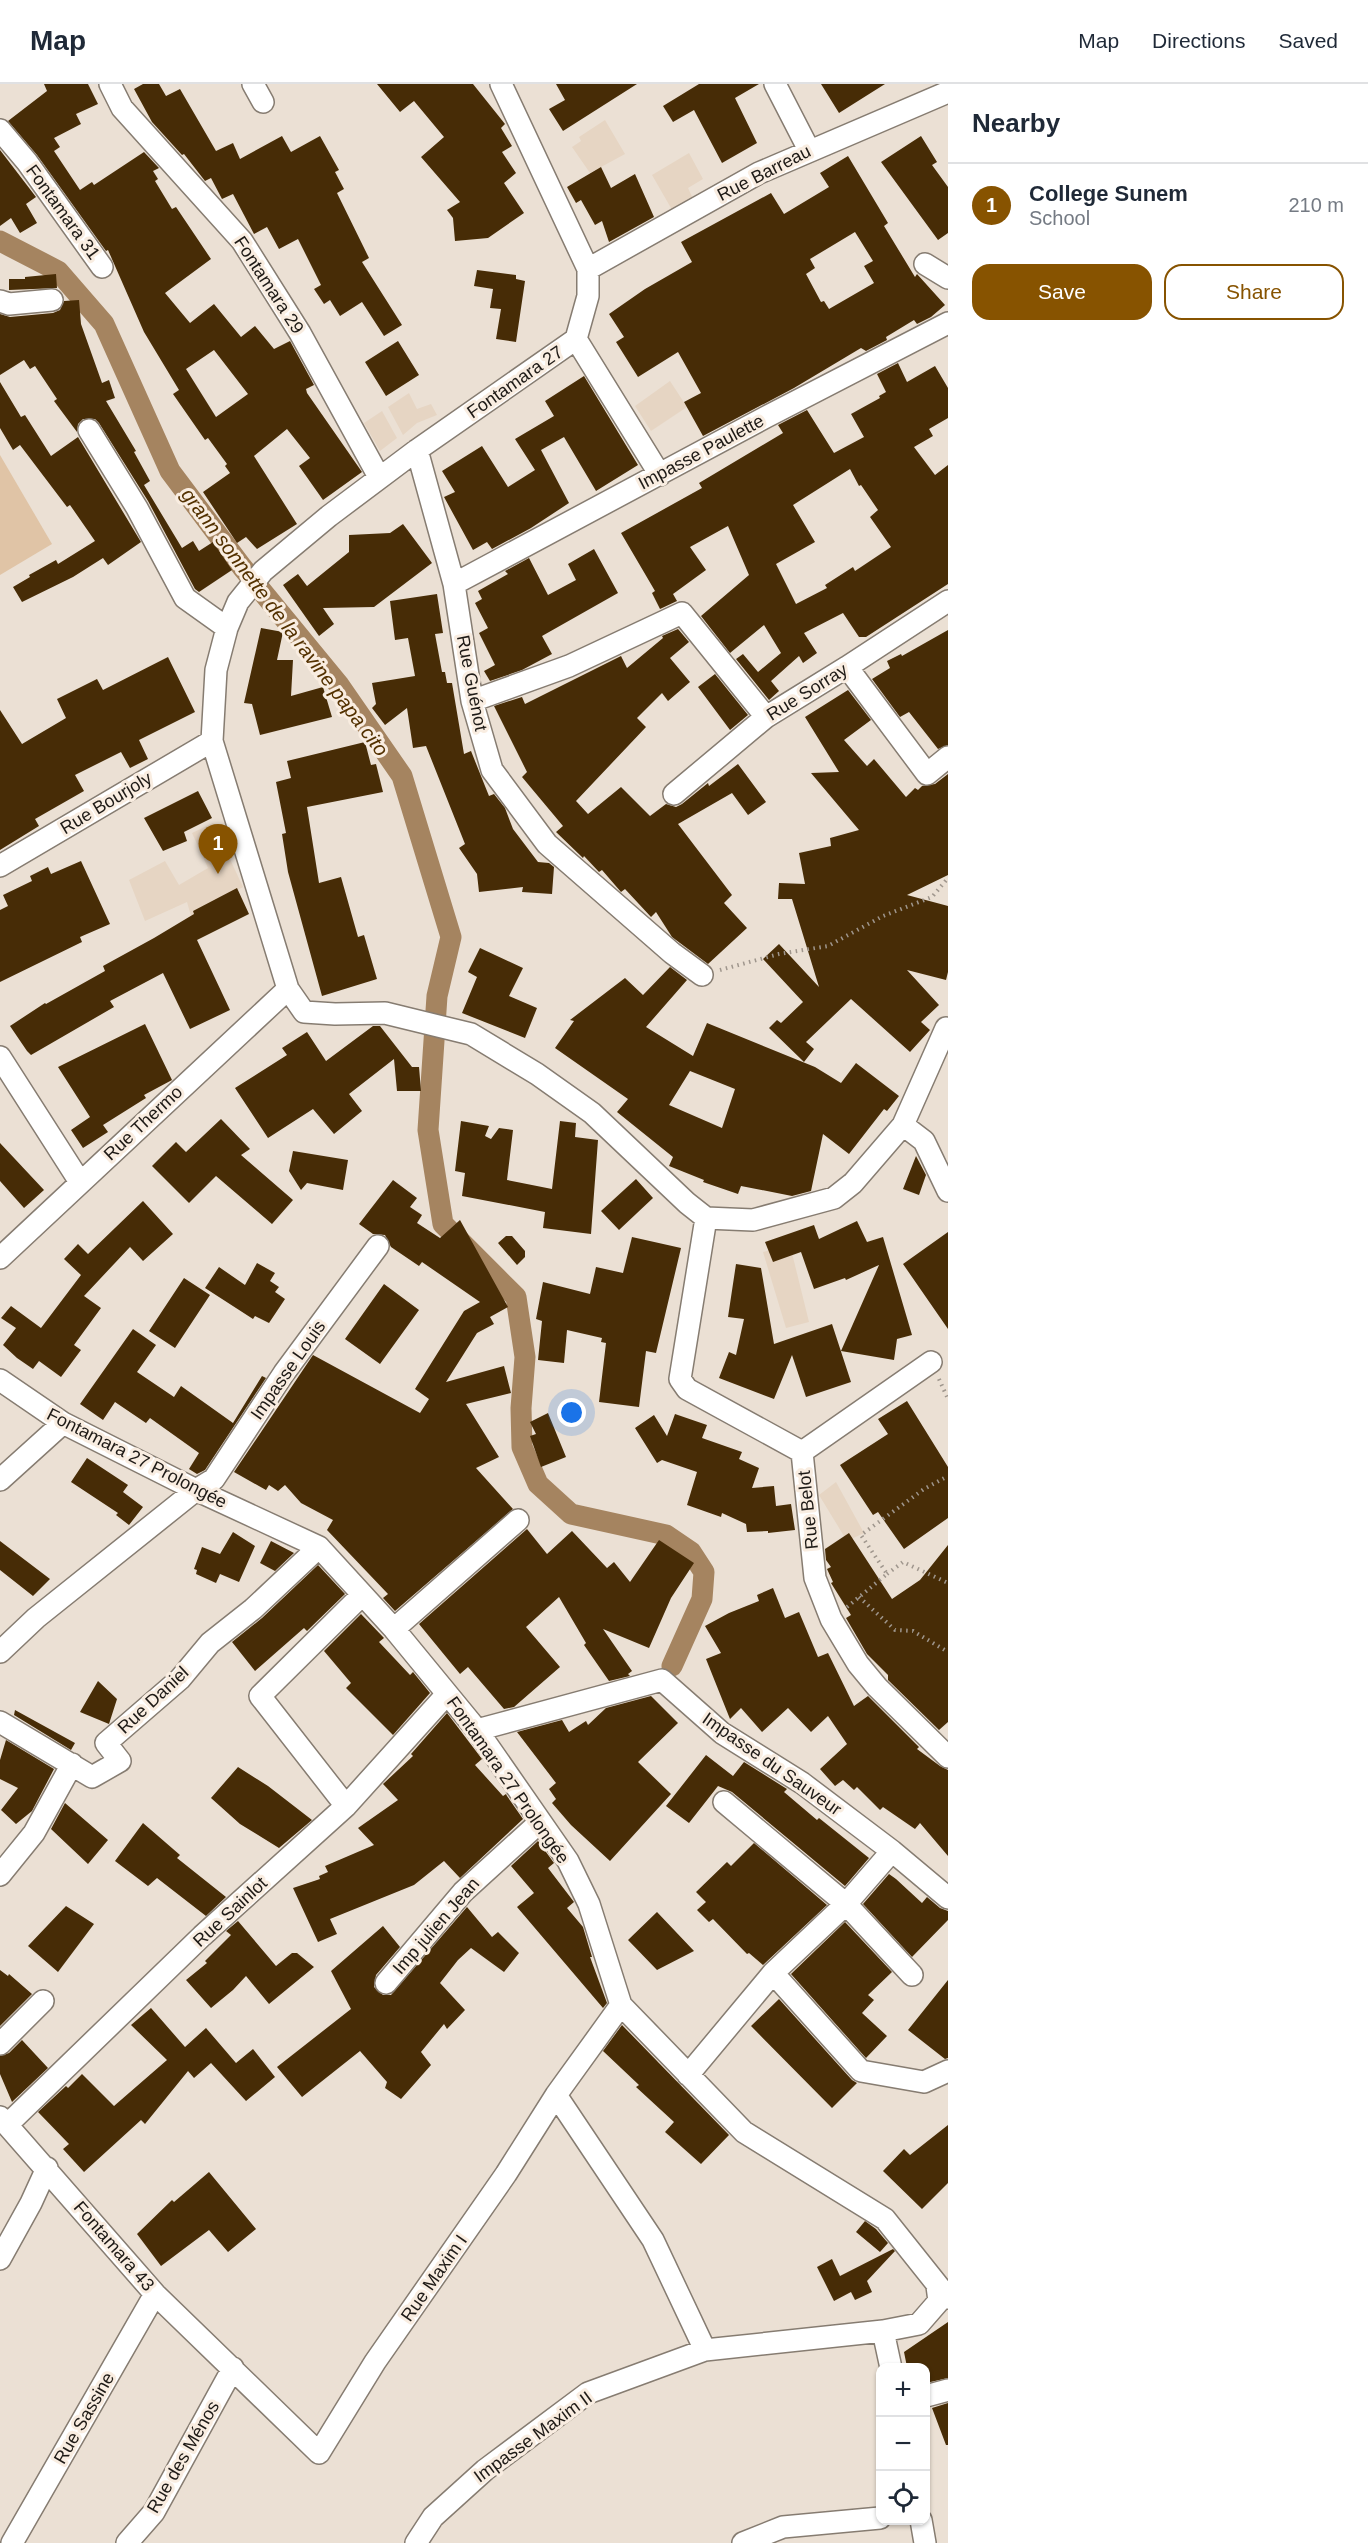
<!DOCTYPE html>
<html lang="en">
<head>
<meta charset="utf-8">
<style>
	:root { --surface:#fff; --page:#f6f6f7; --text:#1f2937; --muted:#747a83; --line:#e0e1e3; --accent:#875300 }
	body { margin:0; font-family:Arial,sans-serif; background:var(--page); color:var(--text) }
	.controls { position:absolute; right:18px; bottom:18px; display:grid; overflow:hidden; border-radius:12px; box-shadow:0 2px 4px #0004 }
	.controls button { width:54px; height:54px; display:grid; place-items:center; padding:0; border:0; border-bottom:2px solid var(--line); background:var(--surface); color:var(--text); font:30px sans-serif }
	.you { position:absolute; left:572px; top:1329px; width:21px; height:21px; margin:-15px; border:4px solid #fff; border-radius:50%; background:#1a73e8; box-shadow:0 0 0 9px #1a73e833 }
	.badge { display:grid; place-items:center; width:39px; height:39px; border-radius:50%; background:var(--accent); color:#fff; font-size:20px; font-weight:700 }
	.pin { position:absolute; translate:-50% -50px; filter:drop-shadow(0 2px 3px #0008) }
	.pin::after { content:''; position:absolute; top:32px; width:21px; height:18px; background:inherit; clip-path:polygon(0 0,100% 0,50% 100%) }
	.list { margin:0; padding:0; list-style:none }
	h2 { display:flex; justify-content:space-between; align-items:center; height:78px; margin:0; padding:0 24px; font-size:26px }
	h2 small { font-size:20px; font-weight:400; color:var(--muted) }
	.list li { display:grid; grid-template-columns:39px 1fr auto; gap:18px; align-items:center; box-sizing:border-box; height:84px; padding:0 24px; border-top:2px solid var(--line) }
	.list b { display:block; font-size:22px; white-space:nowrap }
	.list p { margin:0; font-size:20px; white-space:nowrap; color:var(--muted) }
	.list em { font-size:20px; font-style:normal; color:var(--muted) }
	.actions { display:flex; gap:12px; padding:18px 24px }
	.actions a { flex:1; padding:14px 0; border:2px solid var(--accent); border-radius:18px; text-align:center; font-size:21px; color:var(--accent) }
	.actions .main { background:var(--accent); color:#fff }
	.icon { flex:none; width:33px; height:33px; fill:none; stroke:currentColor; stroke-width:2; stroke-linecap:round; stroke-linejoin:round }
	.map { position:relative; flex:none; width:948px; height:2459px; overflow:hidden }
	header { display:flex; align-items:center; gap:36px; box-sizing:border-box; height:84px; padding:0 30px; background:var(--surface); border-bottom:2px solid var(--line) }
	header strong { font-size:28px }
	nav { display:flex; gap:33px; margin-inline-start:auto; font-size:21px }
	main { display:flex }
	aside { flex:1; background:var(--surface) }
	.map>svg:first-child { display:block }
</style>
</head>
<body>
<header>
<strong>Map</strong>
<nav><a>Map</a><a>Directions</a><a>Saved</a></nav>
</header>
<main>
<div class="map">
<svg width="948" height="2459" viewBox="0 0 948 2459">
	<rect width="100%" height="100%" fill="#ebe0d4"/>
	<path fill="#e6d5c3" d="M605,36L625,70L590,89L572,63L581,57L579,53Z
		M689,69L703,95L688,104L695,119L675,131L652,91Z
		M670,297L687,323L651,347L635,322Z
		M409,309L417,325L431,320L437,331L417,339L403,351L388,323Z
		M382,327L397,354L380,367L364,339Z
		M213,739L243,803L191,832L187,818L145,837L129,796L165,777L179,801L208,784L192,749Z
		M790,1161L809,1238L786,1244L763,1168Z
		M836,1398L864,1449L847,1457L819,1411Z"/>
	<path fill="#e0c4a6" d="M0,371L52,460L0,491Z"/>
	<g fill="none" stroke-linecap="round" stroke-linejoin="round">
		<path stroke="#a58460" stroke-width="21" d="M0,157L58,187L104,240L170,387L242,483L339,601L402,692L451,853L437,912L428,1046L443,1140L516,1213L525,1273L521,1324L522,1363L538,1400L571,1430L666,1451L691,1468L704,1488L702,1515L672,1582"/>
	</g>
	<path fill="#472c06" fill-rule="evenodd" d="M44,0H88L98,20L76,30L81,40L54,54L60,63L54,67L80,106L92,98L94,101L144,68L159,84L153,87L158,95L155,97L172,125L176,123L211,175L165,209L190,239L214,220L241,253L255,242L274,265L290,257L314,301L306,305L307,309L362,388L323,416L299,382L310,374L287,345L254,372L297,440L257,465L246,453L237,459L203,408L230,389L225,382L227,380L208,354L205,356L173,310L179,306L144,248L108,166L106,167L37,71L8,37L47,7ZM214,266L248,310L216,333L186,285Z
		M143,0H159L166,12L180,5L216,67L233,59L240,75L282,52L291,68L320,52L339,86L335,88L344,105L337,109L369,174L362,178L402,241L384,252L362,218L340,232L330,216L324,220L314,205L321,201L298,155L279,165L267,143L254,150L233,110L222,115L211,94L205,97L184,70L182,71L152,38L134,5Z
		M377,0H473L505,40L501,44L512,62L502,68L516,89L504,99L524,129L488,154L455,157L453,134L447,126L460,118L421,73L444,53L414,17L400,28Z
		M556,0H637L563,47L549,25L565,16Z
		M699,0H759L735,14L757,59L722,79L694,26L673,38L663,22Z
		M821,0H885L839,29Z
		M921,52L937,78L932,81L948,103V149L938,156L881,78Z
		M0,66L36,113L26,120L37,139L20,149L11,134L0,142Z
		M848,72L888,139L884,142L915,193L917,190L945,221L931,233L917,240L914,236L886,253L887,256L866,267L861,264L794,304L703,352L684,318L701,309L678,268L638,293L616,258L624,253L609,230L645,205L692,178L681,158L771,109L784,130L829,103L820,89ZM855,148L873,177L864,182L874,199L829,225L824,217L821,218L806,190L815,184L810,175Z
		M601,83L611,104L635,90L654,133L609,158L602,137L595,141L581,116L576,119L567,103Z
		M477,186L516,191V195L525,197L516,258L496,255L501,225L490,224L493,205L474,202Z
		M56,190L57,204L9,206V195H25V193Z
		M79,216L81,240L102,299L109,296L115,314L106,317L136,367L134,368L150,397L144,401L182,464L193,457L199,467L213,458L232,486L199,508L195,505L148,417L99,339L95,335H83L78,340L77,348L54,317L57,315L35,282L30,285L24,276L0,291V230L10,233L53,229L60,226L64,217Z
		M398,257L419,291L386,312L365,278Z
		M898,279L907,298L935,282L948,304V334L929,345L933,352L914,363L935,391L948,381V500L866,553H859L843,529L804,549L817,569L803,579L799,572L771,597L779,607L769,616L736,575L743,570L758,588L781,569L764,541L730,569L701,532L749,491L728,442L690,463L706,486L673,510L677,517L660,525L652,509L655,507L621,449L702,404L699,399L783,349L778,341L807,326L834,369L864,353L851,330L880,314L879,312L886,308L877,290ZM850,385L859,402L861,401L878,426L870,433L891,463L855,487L853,483L825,501L827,504L796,520L776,480L815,458L793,421Z
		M584,292L638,381L596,407L564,353L541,366L569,419L531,444L492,465L487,458L473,466L444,413L455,408L442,387L482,362L508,403L535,386L515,355L554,332L545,317Z
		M0,298L21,333L25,331L51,372L78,353L141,458L108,481L103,474L73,493L22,518L13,503L30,493L29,491L56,476L58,480L95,457L70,421L67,423L20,361L13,366L0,344Z
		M403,440L432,479L374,523L323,524L334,540L319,552L283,501L298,490L307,502L349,468V451L390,449Z
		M594,465L618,509L542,552L552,570L522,586L490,597L484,587L495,581L479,549L488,544L475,519L482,515L478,507L508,490L505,487L529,474L548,511L576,496L568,480Z
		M437,510L443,549L435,550L442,588H445L447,599H452L464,670L471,667L489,712L494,710L505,724L513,745L538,778L549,779L554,783L552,810L522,808L523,803L479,808L477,790L459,764L465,760L426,662L413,664L407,624L385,641L372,624L376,620L372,599L415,592L408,554L395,556L390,517Z
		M261,544L283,548L277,576H293L291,612L323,603L332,633L260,651L252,620L244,619Z
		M678,545L689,558L670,574L690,598L668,617L662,609L637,634L646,643L576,717L588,730L621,703L650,732L666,720L676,723L682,720L708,699L709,702L738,680L766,718L748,731L732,709L678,740L732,811L724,819L747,844L708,880L672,853L656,828L651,833L625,805L621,808L602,786L599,788L584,772L583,774L556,748L563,742L522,693L527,688L494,622L522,613L525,620L621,572L627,584L663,554L662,552Z
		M948,546V661L938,665L909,628L900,633L872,595L890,584L887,577L901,570L902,572Z
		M168,573L195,628L139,656L148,675L130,684L121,668L75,691L84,707L35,735L39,742L0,766V626L22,660L66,634L57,615L97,595L103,606Z
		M715,590L748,631L730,646L698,603Z
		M848,606L871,636L844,656L867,682L874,675L906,713L915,704L918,706L922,702L935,700L948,690V791L907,811L948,822V888L946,896L907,886L939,921L921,938L930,946L910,968L851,915L806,958L814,965L804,978L769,944L777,936L781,939L803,918L763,875L779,860L819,903L792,815H778L779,799L805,800L799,769L831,762L830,754L859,746L811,689L839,688L805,633Z
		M365,658L371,681L376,680L383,708L307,723L319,799L341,793L358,853L364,851L377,895L322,912L288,788L282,750L286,749L276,698L291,694L287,677Z
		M198,707L212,734L184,748L187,757L163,767L144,734Z
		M81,777L110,840L80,853L82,858L0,898V826L8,822L3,811L32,797L30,792L48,783L51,790Z
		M237,804L249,830L197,856L230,926L190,945L163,889L110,917L114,923L31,971L27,967L10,942L45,919L46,920L105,887L103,882L154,854L194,830L193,827Z
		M480,864L523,884L509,912L537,924L525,954L462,929L477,893L468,888Z
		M670,883L687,896L646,943L693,972L707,939L815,983L841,999L856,979L899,1012L887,1027L884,1025L849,1070L823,1050L811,1107L792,1112L741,1102L738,1110L703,1098L704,1096L669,1082L673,1073L617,1028L628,1015L555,964L574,937L570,936L625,894L643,911ZM690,987L735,1005L722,1044L669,1021Z
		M145,940L172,996L144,1011L146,1014L103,1041L108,1048L83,1064L71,1046L90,1033L58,983Z
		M373,942H380L412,983H419L421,1007H397L394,975L349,1010L362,1027L334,1050L313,1025L268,1054L235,1004L287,971L282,964L307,948L326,977Z
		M221,1035L250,1065L241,1071L293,1116L272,1140L216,1092L189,1119L152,1082L176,1058L186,1068Z
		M461,1037L489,1042L485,1052L491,1055L499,1044L513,1046L507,1096L552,1105L560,1037L576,1039L575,1053L598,1056L591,1150L543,1144L545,1128L462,1112L465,1089L455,1087Z
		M0,1059L44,1106L24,1124L0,1097Z
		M293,1067L348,1076L343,1106L307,1099L301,1106L289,1087Z
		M916,1072L926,1091L919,1111L903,1105Z
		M636,1095L653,1114L619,1146L601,1127Z
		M393,1096L417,1114L410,1123L422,1131L417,1139L440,1154L460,1136L508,1223L490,1233L494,1240L477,1249L446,1298L504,1282L511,1309L466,1320L499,1373L476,1384L513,1425L395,1527L383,1514L388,1510L327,1446L333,1436L301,1419L285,1401L278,1407L269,1401L266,1406L234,1388L313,1271L420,1329L429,1315L415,1305L464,1227L480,1218L422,1178L419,1182L391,1163L385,1151L373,1150L359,1140Z
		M143,1117L173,1150L143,1177L130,1163L84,1212L101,1224L74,1261L81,1266L61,1293L39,1277L33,1285L17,1274L3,1261L16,1244L1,1234L11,1222L41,1244L81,1191L64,1175L78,1160L88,1170Z
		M857,1137L867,1158L883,1153L912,1251L897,1255L894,1276L841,1267L879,1181L846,1196L845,1194L814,1205L801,1168L773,1178L765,1158L814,1141L819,1155Z
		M948,1148V1245L903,1180Z
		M506,1152H512L525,1167V1173L517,1181L498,1159Z
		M632,1153L681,1164L656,1269L646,1267L639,1323L599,1318L606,1259L601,1258L602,1254L567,1246L564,1279L538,1276L542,1237L536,1235L543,1198L590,1210L596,1183L623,1189Z
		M257,1179L275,1189L270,1197L279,1203L275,1208L285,1215L269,1239L255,1232L253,1235L205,1204L219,1183L245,1201Z
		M736,1180L761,1184L774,1260L832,1240L851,1298L806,1313L792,1271L774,1315L719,1294L729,1268L736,1271L744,1235L728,1233Z
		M184,1194L210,1211L175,1264L149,1247Z
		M384,1200L419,1226L380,1280L345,1255Z
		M133,1245L156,1261L137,1288L174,1313L181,1302L233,1339L262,1292L266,1294L205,1386L197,1390L189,1385L199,1369L150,1334L146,1339L115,1318L103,1336L80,1320Z
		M907,1317L948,1383V1434L904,1465L878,1428L873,1431L840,1381L888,1350L878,1335Z
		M548,1329L566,1373L541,1383L530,1352L536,1350L530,1338Z
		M675,1330L707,1341L702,1354L742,1368L739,1375L759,1384L752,1404L774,1402L776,1422L791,1420L795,1446L768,1449V1447L747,1448L746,1440L722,1429L721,1433L687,1421L697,1388L662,1376L657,1379L635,1344L654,1331L667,1352Z
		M87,1374L128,1401L123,1408L143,1423L129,1441L116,1431L118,1429L71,1398Z
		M527,1445L547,1470L572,1447L607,1484L614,1478L630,1498L659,1456L694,1479L671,1514L649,1564L603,1545L632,1587L628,1590L630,1592L609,1597L584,1561L586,1559L559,1513L526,1543L560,1583L514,1623L504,1625L468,1583L460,1590L419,1540Z
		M233,1448L255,1462L239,1498L220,1490L216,1499L196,1490L197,1486L194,1485L202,1463L220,1470Z
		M849,1449L892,1515L920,1496L948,1461V1638L939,1646L888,1596V1591L867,1570L846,1534L851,1531L831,1499L833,1498L827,1485L831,1483L826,1476L825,1465Z
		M0,1457L50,1495L33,1512L0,1486Z
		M271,1457L294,1469L275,1487L260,1479Z
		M318,1481L345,1510L307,1547L304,1544L255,1587L232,1558L262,1534Z
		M773,1504L785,1534L799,1528L818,1573L828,1569L854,1622L868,1612L919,1663L917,1665L940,1682L948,1686V1772L920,1739L915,1745L883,1723L880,1726L857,1703L854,1706L843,1696L835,1702L820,1685L847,1660L828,1632L811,1648L788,1624L762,1648L741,1624L730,1635L706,1575L721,1569L705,1542L729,1529L759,1517L757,1511Z
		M361,1530L384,1554L379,1558L410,1591L413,1588L430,1609L393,1651L346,1604L351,1599L324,1567Z
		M98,1597L117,1615L109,1640L80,1628Z
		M651,1612L678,1639L638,1678L671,1710L610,1777L571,1741L552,1719L556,1715L549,1705L556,1699L517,1648L562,1636L569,1648L586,1637L588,1641L606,1624Z
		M15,1626L75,1659L71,1666L14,1631Z
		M447,1629L482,1675L475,1681L503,1712L506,1710L507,1712L523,1735L460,1794L444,1777L414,1801L330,1835L337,1850L318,1858L293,1804L320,1795L319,1792L328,1788L325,1782L374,1761L358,1744L398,1716L383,1700L413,1672L411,1670Z
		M6,1656L54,1685L32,1727L16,1740L1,1726L18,1704L0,1695V1676Z
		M706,1671L733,1692L744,1678L787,1705L784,1708L817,1736L819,1734L869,1774L845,1802L732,1708L718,1702L689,1739L666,1722Z
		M238,1683L268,1702L312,1736L279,1764L240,1740L211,1714Z
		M65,1719L108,1756L88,1780L51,1745Z
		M143,1739L180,1771L177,1774L226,1813L206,1832L157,1794L148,1802L115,1777Z
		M538,1757L554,1779L548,1784L574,1818L567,1824L583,1843L592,1873H590L607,1919L603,1924L517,1823L534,1809L511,1782Z
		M754,1759L827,1821L763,1881L749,1869L747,1870L713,1835L709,1838L697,1826L706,1818L696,1808L727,1778L731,1782Z
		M889,1790L896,1795L922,1819L927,1813L940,1824L948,1827V1836L912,1873L863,1820Z
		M66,1822L94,1840L58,1888L28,1862Z
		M467,1823L492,1853L498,1848L519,1869L504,1888L471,1864L458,1876L440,1899L465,1926L447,1945L444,1940L421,1968L431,1981L401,2015L385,2004L387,1998L360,1967L302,2013L277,1983L351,1925L331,1887L383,1842L400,1863L376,1891L374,1903L383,1911H391Z
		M657,1828L694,1867L657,1886L628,1856Z
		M238,1837L276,1882L292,1869H297L314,1883L269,1920L246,1892L233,1906L211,1924L186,1896L207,1879L205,1877L231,1851L226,1847Z
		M845,1838L892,1888L868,1911L874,1916L862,1929L887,1952L866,1974L791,1890Z
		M0,1886L8,1892L9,1890L32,1910L0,1942Z
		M948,1896V1974L945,1975L908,1946Z
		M779,1915L852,1996L857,1999L832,2024L751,1942Z
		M151,1924L185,1963L206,1944L236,1979L253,1965L275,1993L246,2017L211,1979L194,1994L188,1987L145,2040L141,2036L84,2088L63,2065L69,2060L38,2028L66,2002L68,2004L82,1990L114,2022L167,1976L131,1941Z
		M622,1941L729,2051L701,2080L665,2048L674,2038L636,2003L639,2001L603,1967Z
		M22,1956L48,1984L12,2018L0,1990V1972L9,1969Z
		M948,2041V2099L922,2125L883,2087L904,2065L910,2071Z
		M209,2088L256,2145L228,2168L209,2146L161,2182L137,2150L172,2116L174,2118Z
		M865,2137L876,2145L888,2159L880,2168L856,2148Z
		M893,2165L895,2167L867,2197L872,2208L855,2216L851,2208L834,2217L817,2183L832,2175L840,2192Z
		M948,2238V2294L926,2299V2283H907L904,2268Z
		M948,2319V2361H946L932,2324Z"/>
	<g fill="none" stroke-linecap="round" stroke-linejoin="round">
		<defs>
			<path id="minor" d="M110,0L122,24L242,157L300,249L379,393
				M253,0L263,18
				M501,0L588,185V212L576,255L417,366L329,432L263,487L238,518L227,544L216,586L212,657L288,905L304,928L335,930L385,929L471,950L537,990L592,1029L687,1119L706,1134L753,1136L834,1114L853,1099L903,1041L924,1057L948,1107
				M775,0L809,66
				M0,46L27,78L102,183
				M925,180L948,194
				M588,185L759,89L948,8
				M0,217L9,220L52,216
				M576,255L660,391
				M89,346L137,424L185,514L227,544
				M417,366L454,500L472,617L492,686L547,760L672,869L702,891
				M454,500L766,333L948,239
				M847,583L927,690L948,673
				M472,617L569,582L682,529L766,633
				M674,710L766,633L847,583L948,517
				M0,782L212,657
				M0,973L80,1098
				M903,1041L946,944
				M706,1134L680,1295L687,1305L802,1368L815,1494L831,1535L858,1580L877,1603L948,1673
				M0,1174L288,905
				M0,1296L63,1339L196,1406L319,1463L394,1545L477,1646L568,1777L589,1820L621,1921L744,2048L885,2135L948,2214
				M802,1368L931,1278
				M0,1396L63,1339
				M394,1545L518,1436
				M0,1568L36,1534L196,1406L214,1395L284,1289L378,1162
				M0,1638L92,1693L120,1677L106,1659L180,1595L210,1559L253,1525L319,1463
				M477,1646L662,1596L722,1649L802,1699L892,1767L948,1814
				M724,1718L846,1820L912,1891
				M346,1722L260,1612L362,1511
				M0,1791L34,1749L72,1680
				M773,1889L861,1987L924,1998L948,1987
				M386,1899L463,1808L540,1738
				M0,1960L43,1917
				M688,1991L773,1889L846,1820L892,1767
				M556,2011L653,2156L705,2266
				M0,2033L155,2210L319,2369L375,2278L506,2090L556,2011L621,1921
				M7,2041L202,1852L346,1722L447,1610
				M0,2175L31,2119L47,2084
				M883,2247L919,2240L939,2217L937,2202
				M926,2312L948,2306
				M921,2436L925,2459
				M12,2459L155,2210
				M127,2459L154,2428L233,2284
				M416,2459L433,2433L485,2386L588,2309L705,2266L883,2247L891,2284
				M743,2459L783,2443L880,2434"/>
		</defs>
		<use href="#minor" stroke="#867c71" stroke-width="24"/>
		<path stroke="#9f968d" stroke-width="4" stroke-dasharray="1.5 4.5" stroke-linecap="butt" d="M720,886L779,870L828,862L883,832L932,813L948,794
			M939,1295L948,1315
			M887,1490L903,1478L948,1499
			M859,1513L895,1546L913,1547L948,1568
			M847,1523L887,1490L861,1451L924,1405L948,1392"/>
		<use href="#minor" stroke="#fff" stroke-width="21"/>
	</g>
	<g text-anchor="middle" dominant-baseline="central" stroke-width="6" stroke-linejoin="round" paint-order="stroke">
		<g font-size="18" fill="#1e1a16" stroke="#f9ede1">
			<text transform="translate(764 89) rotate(-27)">Rue Barreau</text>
			<text transform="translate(63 128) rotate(54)">Fontamara 31</text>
			<text transform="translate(269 201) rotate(57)">Fontamara 29</text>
			<text transform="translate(515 298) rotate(-35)">Fontamara 27</text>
			<text transform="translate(701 368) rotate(-28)">Impasse Paulette</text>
			<text transform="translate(472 599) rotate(79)">Rue Guénot</text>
			<text transform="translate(807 608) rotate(-32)">Rue Sorray</text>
			<text transform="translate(106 719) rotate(-31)">Rue Bourjoly</text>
			<text transform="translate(143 1039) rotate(-43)">Rue Thermo</text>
			<text transform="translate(288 1286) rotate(-55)">Impasse Louis</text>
			<text transform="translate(137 1374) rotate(27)">Fontamara 27 Prolongée</text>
			<text transform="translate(808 1426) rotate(-96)">Rue Belot</text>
			<text transform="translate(153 1616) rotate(-43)">Rue Daniel</text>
			<text transform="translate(772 1680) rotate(35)">Impasse du Sauveur</text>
			<text transform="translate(508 1696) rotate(55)">Fontamara 27 Prolongée</text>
			<text transform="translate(230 1828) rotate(-43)">Rue Sainlot</text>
			<text transform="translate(436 1842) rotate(-49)">Imp julien Jean</text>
			<text transform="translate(114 2162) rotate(49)">Fontamara 43</text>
			<text transform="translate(434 2194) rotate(-55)">Rue Maxim I</text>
			<text transform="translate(84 2334) rotate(-60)">Rue Sassine</text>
			<text transform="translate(533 2353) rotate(-36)">Impasse Maxim II</text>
			<text transform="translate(183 2373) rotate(-60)">Rue des Ménos</text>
		</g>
		<g font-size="20" font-style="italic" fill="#533101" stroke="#f9ede1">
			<text transform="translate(285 538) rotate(53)">grann sonnette de la ravine papa cito</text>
		</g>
	</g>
</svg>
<div class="controls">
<button>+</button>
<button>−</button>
<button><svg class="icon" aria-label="locate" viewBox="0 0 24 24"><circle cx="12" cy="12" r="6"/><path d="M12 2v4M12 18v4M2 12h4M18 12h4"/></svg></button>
</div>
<div class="you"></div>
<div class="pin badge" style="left:218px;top:790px">1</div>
</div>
<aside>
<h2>Nearby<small></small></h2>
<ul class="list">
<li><span class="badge">1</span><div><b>College Sunem</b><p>School</p></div><em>210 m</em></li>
</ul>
<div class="actions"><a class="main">Save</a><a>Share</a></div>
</aside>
</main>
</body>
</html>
